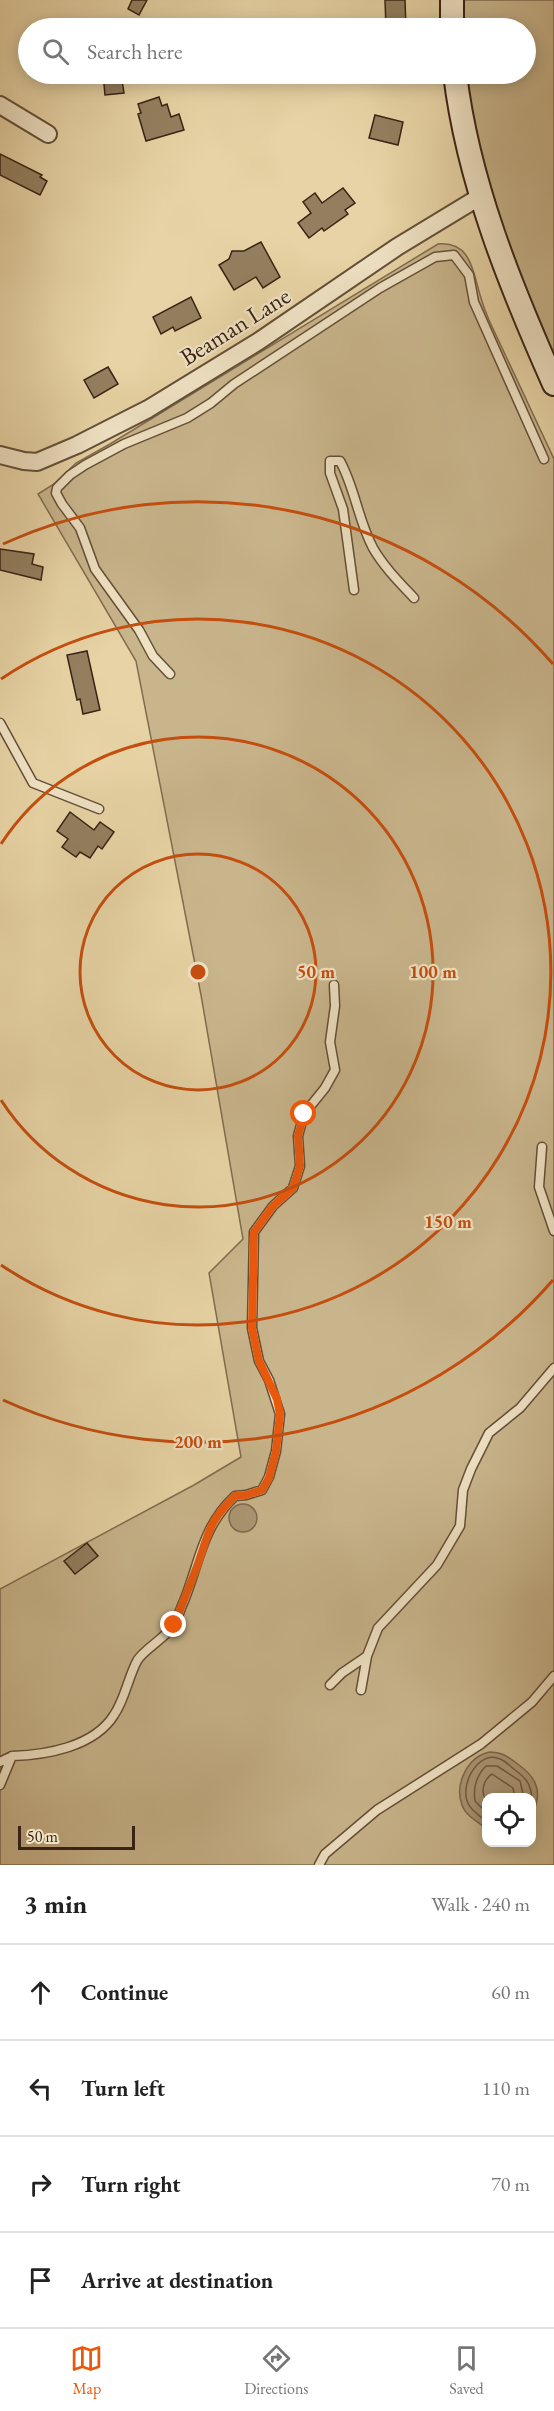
<!DOCTYPE html>
<html lang="en">
<head>
<meta charset="utf-8">
<style>
	:root { --surface:#fff; --page:#f2f2f2; --text:#222; --muted:#767676; --line:#e0e0e0; --accent:#ea580c }
	body { margin:0; font-family:"EB Garamond",serif; background:var(--page); color:var(--text) }
	.controls { position:absolute; right:18px; bottom:18px; display:grid; overflow:hidden; border-radius:12px; box-shadow:0 3px 15px #0003 }
	.controls button { width:54px; height:54px; display:grid; place-items:center; padding:0; border:0; border-bottom:2px solid var(--line); background:var(--surface); color:var(--text); font:30px sans-serif }
	.scale { position:absolute; left:18px; bottom:15px; width:117px; box-sizing:border-box; padding-left:6px; border:3px solid #392314; border-top:0; font-size:16px; line-height:21px; white-space:nowrap; color:#392314; -webkit-text-stroke:4px #efe2c4; paint-order:stroke }
	.stop { position:absolute; width:18px; height:18px; margin:-14px; border:4px solid #ea580c; border-radius:50%; background:#fff }
	.stop.end { background:#ea580c; border-color:#fff; box-shadow:0 2px 6px #0008 }
	.list { margin:0; padding:0; list-style:none }
	h2 { display:flex; justify-content:space-between; align-items:center; height:78px; margin:0; padding:0 24px; font-size:26px }
	h2 small { font-size:20px; font-weight:400; color:var(--muted) }
	.list li { display:grid; grid-template-columns:39px 1fr auto; gap:18px; align-items:center; box-sizing:border-box; height:96px; padding:0 24px; border-top:2px solid var(--line) }
	.list b { display:block; font-size:22px; white-space:nowrap }
	.list em { font-size:20px; font-style:normal; color:var(--muted) }
	.icon { flex:none; width:33px; height:33px; fill:none; stroke:currentColor; stroke-width:2; stroke-linecap:round; stroke-linejoin:round }
	.map { position:relative; flex:none; width:554px; height:1865px; overflow:hidden }
	.search { position:absolute; background:var(--surface); box-shadow:0 3px 15px #0003; left:18px; right:18px; top:18px; height:66px; display:flex; align-items:center; gap:15px; box-sizing:border-box; padding:0 21px; border-radius:33px; color:var(--muted); font-size:22px }
	.sheet { height:462px; background:var(--surface) }
	nav { display:flex; justify-content:space-around; align-items:center; box-sizing:border-box; height:84px; border-top:2px solid var(--line); background:var(--surface); font-size:16px; color:var(--muted) }
	nav a { display:grid; justify-items:center; gap:3px }
	nav .on { color:var(--accent) }
	.map>svg:first-child { display:block }
</style>
</head>
<body>
<div class="map">
<svg width="554" height="1865" viewBox="0 0 554 1865">
	<rect width="100%" height="100%" fill="#e7d3a5"/>
	<filter id="stains"><feTurbulence type="fractalNoise" baseFrequency=".00333" numOctaves="4"/><feColorMatrix values="0 0 0 0 .2 0 0 0 0 .09 0 0 0 0 .02 0 0 0 .5 -.17"/></filter>
	<radialGradient id="worn" r=".72"><stop offset=".6" stop-color="#630" stop-opacity="0"/><stop offset="1" stop-color="#630" stop-opacity=".3"/></radialGradient>
	<path fill="#c9b58c" stroke="#816c50" stroke-width="1.5" fill-rule="evenodd" d="M452,0H554V380L511,266L458,74H526V28H454Z
		M438,244C472,241 473,273 481,298C483,305 486,313 489,320L554,459V1865H0V1589L194,1485L241,1457L209,1273L243,1239L201,995L136,661L38,494L54,484L76,463L110,444ZM486,1798H532V1842H486Z"/>
	<path fill="#ac9774" stroke="#7e694e" stroke-width="1.5" d="M229 1518a14 14 0 1 1 28 0a14 14 0 1 1-28 0Z
		M490,1752C504,1752 509,1758 519,1765C537,1778 543,1793 532,1814V1798H486V1828C478,1822 465,1815 462,1805C454,1784 468,1756 490,1752Z"/>
	<g fill="none" stroke-linecap="round" stroke-linejoin="round">
		<path stroke="#725d44" stroke-width="1.5" d="M486,1800C480,1792 484,1779 492,1774L513,1788L515,1798
			M486,1812L475,1801C473,1787 476,1776 486,1766H497L520,1781L524,1798
			M486,1821C480,1816 473,1812 469,1805C458,1788 477,1749 500,1759C506,1761 510,1766 515,1770C527,1779 531,1784 532,1800"/>
	</g>
	<path fill="#937f5f" stroke="#392314" stroke-width="1.5" d="M132,0H147L139,15L128,9Z
		M385,0H405L406,28H386Z
		M103,74H121L124,93L105,95Z
		M159,97L162,106L167,104L171,117L179,114L184,130L146,141L138,114L141,113L138,104Z
		M375,115L403,122L398,145L369,138Z
		M0,154L42,175L40,177L47,181L40,195L0,175Z
		M343,188L355,203L345,210L348,214L324,231L322,228L309,238L298,223L311,213L303,202L315,193L322,203Z
		M261,242L280,277L263,288L256,277L234,290L219,265L229,259L232,251H244Z
		M191,297L201,318L175,331L173,327L161,334L153,317Z
		M108,367L118,384L94,398L84,380Z
		M0,549L34,554L32,564L43,567L41,580L0,570Z
		M87,651L100,710L83,714L80,699L77,700L67,655Z
		M70,812L94,830L100,822L114,832L102,849L98,846L90,858L80,852L76,857L62,847L68,839L57,831Z
		M87,1543L98,1556L75,1574L64,1561Z"/>
	<g fill="none" stroke-linecap="round" stroke-linejoin="round">
		<defs>
			<path id="lane" d="M354,590L343,509L330,473V461H340C355,488 358,520 373,548C384,567 399,582 414,598
				M170,674L153,656L139,630L95,569L80,528L62,504L56,493L57,488L70,475L85,465L124,444L187,418L211,403L234,384L380,288L435,257L454,255L469,275L474,302L544,459
				M0,723L33,783L99,809
				M542,1147L539,1187L554,1231
				M330,1685L342,1673L367,1656L378,1628L437,1565L460,1526L463,1490L471,1469L489,1433L520,1408L554,1368
				M361,1690L367,1656
				M12,1756C46,1755 94,1747 114,1715C125,1699 128,1678 137,1661C142,1651 165,1638 173,1626C178,1619 180,1609 184,1601C200,1561 202,1527 235,1496L246,1495L262,1490L269,1477L276,1451L280,1414L269,1380L259,1361L252,1328L254,1232L273,1206L293,1188L300,1166L298,1136L304,1114L325,1088L335,1070L330,1042L335,1006L334,985
				M0,1762L12,1756L0,1785
				M319,1865L325,1854L377,1810L481,1744L532,1702L554,1676"/>
			<path id="street" d="M0,105L48,134
				M0,455L24,461L37,462L77,445L148,409L259,341L397,247L481,196"/>
			<path id="secondary" d="M452,28V0
				M455,74C468,182 510,285 554,384"/>
		</defs>
		<use href="#lane" stroke="#644f38" stroke-width="11"/>
		<use href="#street" stroke="#644f38" stroke-width="20"/>
		<use href="#secondary" stroke="#392314" stroke-width="26"/>
		<use href="#lane" stroke="#efe2c4" stroke-width="8"/>
		<use href="#street" stroke="#efe2c4" stroke-width="16"/>
		<use href="#secondary" stroke="#efe2c4" stroke-width="22"/>
	</g>
	<g fill="none" stroke-linecap="round" stroke-linejoin="round">
		<path stroke="#ea580c" stroke-width="8" d="M174,1625C182,1605 190,1585 198,1564C209,1532 209,1521 235,1496L246,1495L262,1490L269,1478L276,1451L280,1414L277,1399L259,1361L252,1328L254,1232L273,1206L293,1188L300,1166L298,1136L304,1114"/>
	</g>
	<g fill="none" stroke="#c54e0e" stroke-width="3">
		<circle cx="198" cy="972" r="118"/>
		<path d="M1 844A235 235 0 1 1 1 1100"/>
		<path d="M1 679A353 353 0 1 1 1 1265"/>
		<path d="M553 1280A470 470 0 0 1 3 1400M3 544A470 470 0 0 1 553 664"/>
	</g>
	<g text-anchor="middle" dominant-baseline="central" stroke-width="4.5" stroke-linejoin="round" paint-order="stroke">
		<g font-size="24" fill="#392314" stroke="#efe2c4">
			<text transform="translate(235 326) rotate(-32)">Beaman Lane</text>
		</g>
	</g>
	<circle cx="198" cy="972" r="9" fill="#c54e0e" stroke="#efe2c4" stroke-width="3"/>
	<g font-size="18" text-anchor="middle" font-weight="bold" fill="#c54e0e" stroke="#efe2c4" stroke-width="4.5" stroke-linejoin="round" paint-order="stroke">
		<text x="316" y="978">50 m</text>
		<text x="433" y="978">100 m</text>
		<text x="448" y="1228">150 m</text>
		<text x="198" y="1448">200 m</text>
	</g>
	<rect width="100%" height="100%" filter="url(#stains)"/>
	<rect width="100%" height="100%" fill="url(#worn)"/>
</svg>
<div class="controls">
<button><svg class="icon" aria-label="locate" viewBox="0 0 24 24"><circle cx="12" cy="12" r="6"/><path d="M12 2v4M12 18v4M2 12h4M18 12h4"/></svg></button>
</div>
<div class="scale">50 m</div>
<div class="stop" style="left:304px;top:1114px"></div>
<div class="stop end" style="left:174px;top:1625px"></div>
<div class="search"><svg class="icon" aria-label="search" viewBox="0 0 24 24"><circle cx="10" cy="10" r="6"/><path d="M15 15l6 6"/></svg>Search here</div>
</div>
<section class="sheet">
<h2>3 min<small>Walk · 240 m</small></h2>
<ul class="list">
<li><svg class="icon" aria-label="ahead" viewBox="0 0 24 24"><path d="M12 20V5M6 11l6-6 6 6"/></svg><div><b>Continue</b></div><em>60 m</em></li>
<li><svg class="icon" aria-label="left" viewBox="0 0 24 24"><path d="M17 20v-9H6M10 6l-5 5 5 5"/></svg><div><b>Turn left</b></div><em>110 m</em></li>
<li><svg class="icon" aria-label="right" viewBox="0 0 24 24"><path d="M7 20v-9h11M14 6l5 5-5 5"/></svg><div><b>Turn right</b></div><em>70 m</em></li>
<li><svg class="icon" aria-label="arrive" viewBox="0 0 24 24"><path d="M6 21V4h12l-3 4 3 4H6"/></svg><div><b>Arrive at destination</b></div></li>
</ul>
</section>
<nav>
<a class="on"><svg class="icon" aria-label="map" viewBox="0 0 24 24"><path d="M3 6l6-2 6 2 6-2v14l-6 2-6-2-6 2zM9 4v14M15 6v14"/></svg>Map</a>
<a><svg class="icon" aria-label="directions" viewBox="0 0 24 24"><path d="M12 3l9 9-9 9-9-9zM9 14v-3h6M13 9l2 2-2 2"/></svg>Directions</a>
<a><svg class="icon" aria-label="saved" viewBox="0 0 24 24"><path d="M7 4h10v16l-5-4-5 4z"/></svg>Saved</a>
</nav>
</body>
</html>
